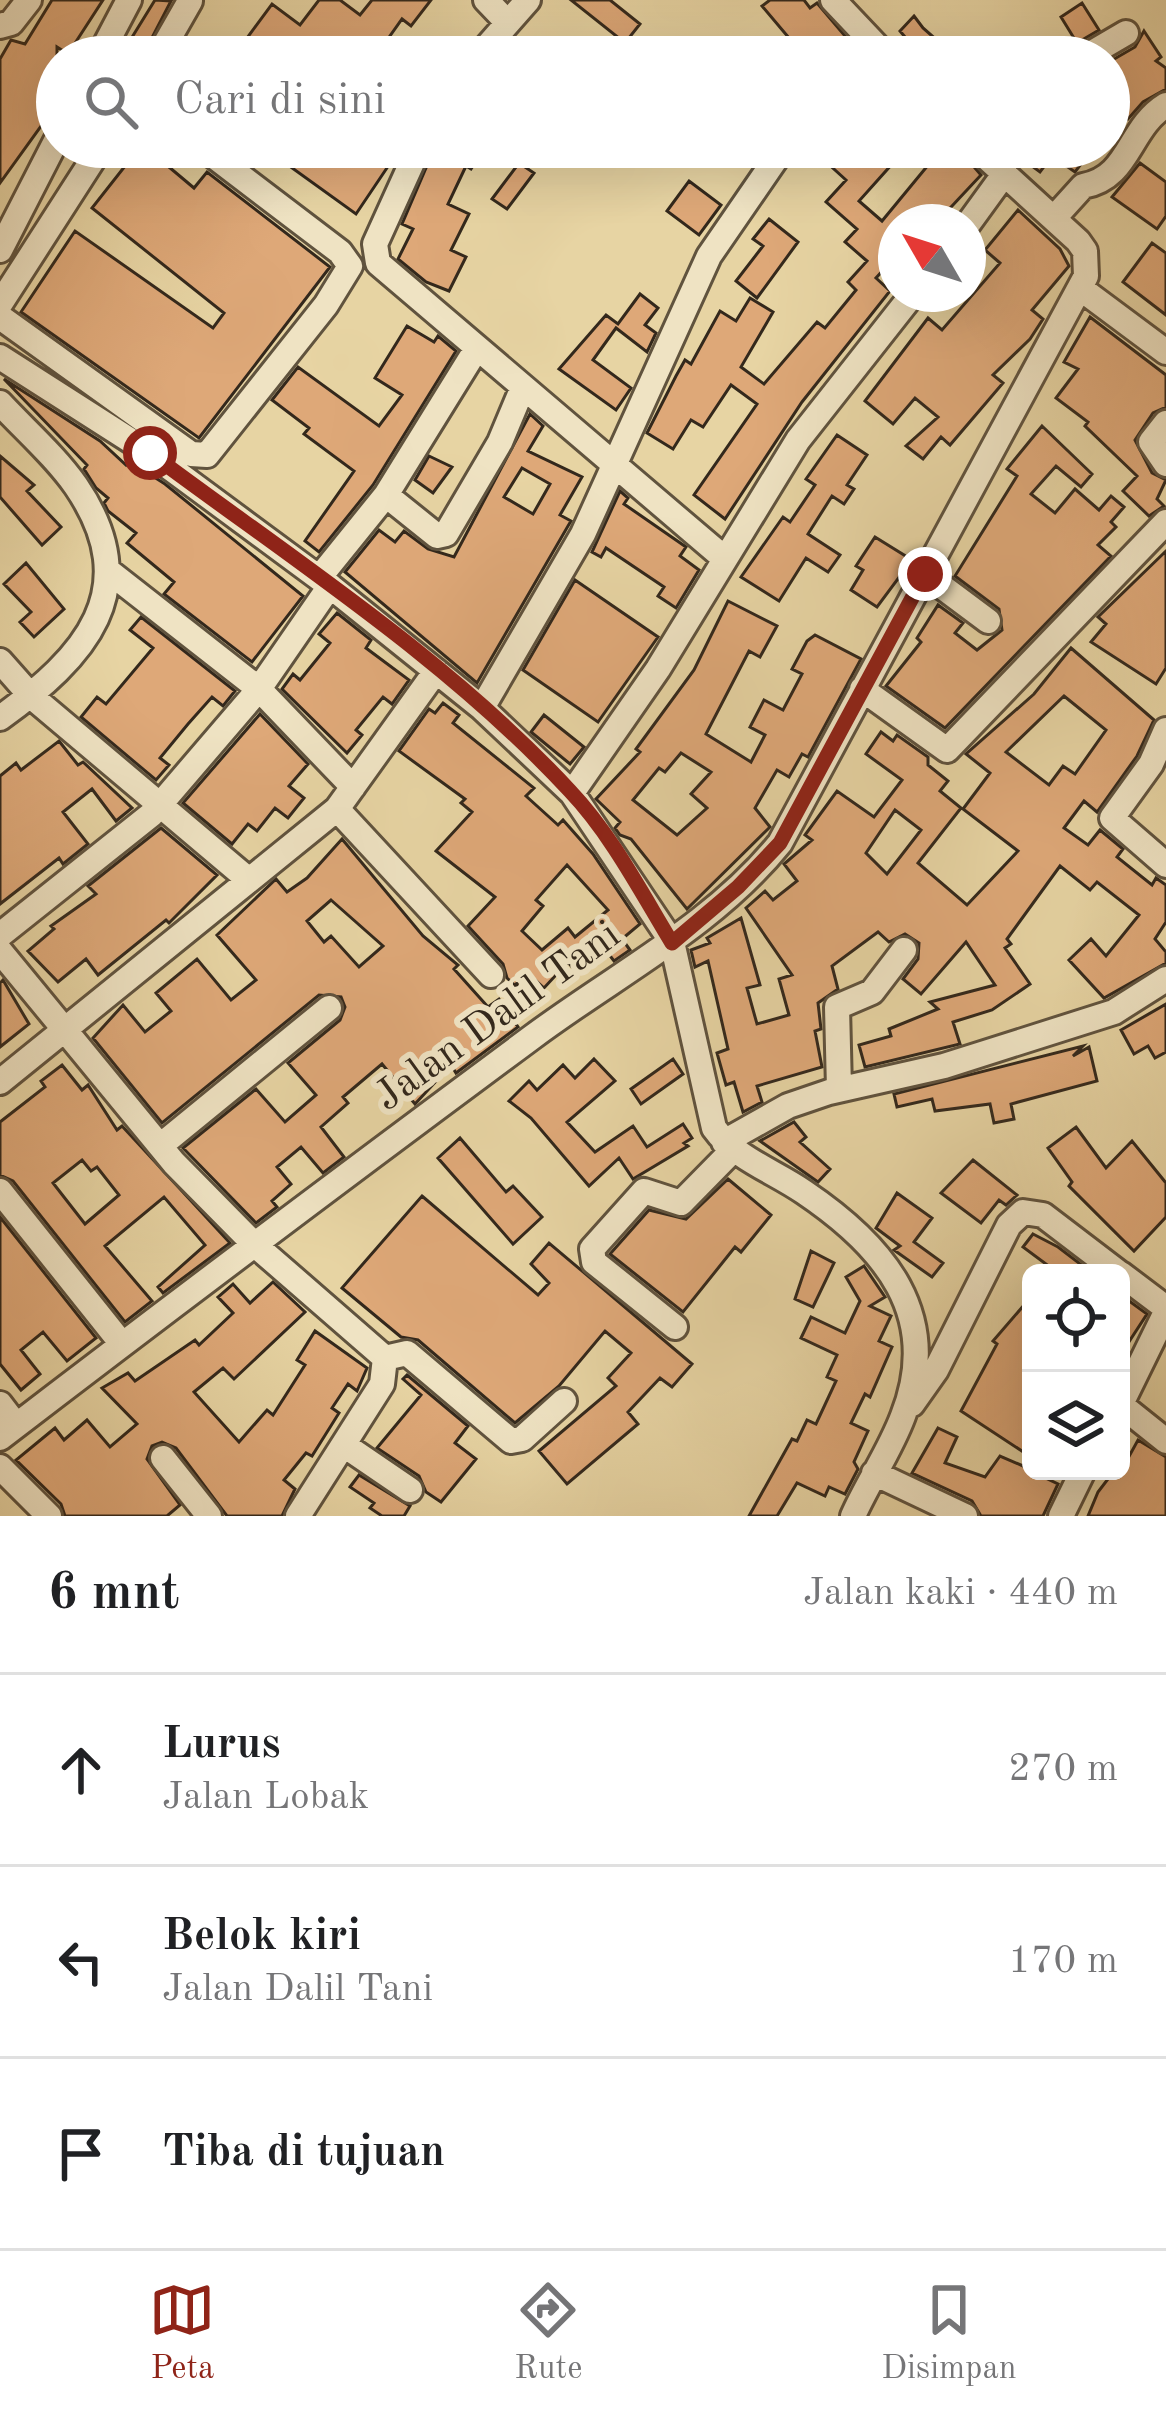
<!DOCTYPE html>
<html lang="id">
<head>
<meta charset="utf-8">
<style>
	:root { --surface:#fff; --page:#f6f6f6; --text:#202124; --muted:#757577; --line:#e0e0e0; --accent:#8f2418 }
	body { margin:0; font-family:"Old Standard TT",serif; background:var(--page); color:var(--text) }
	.controls { position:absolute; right:36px; bottom:36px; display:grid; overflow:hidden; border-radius:18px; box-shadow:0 12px 48px #0002 }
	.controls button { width:108px; height:108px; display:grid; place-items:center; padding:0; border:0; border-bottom:3px solid var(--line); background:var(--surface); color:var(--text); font:60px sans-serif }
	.compass { position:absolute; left:878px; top:204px; width:108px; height:108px; border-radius:50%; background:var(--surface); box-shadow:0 12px 48px #0002; rotate:309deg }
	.stop { position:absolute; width:36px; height:36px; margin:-27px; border:9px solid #8f2418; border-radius:50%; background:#fff }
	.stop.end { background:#8f2418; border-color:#fff; box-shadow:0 3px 12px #0008 }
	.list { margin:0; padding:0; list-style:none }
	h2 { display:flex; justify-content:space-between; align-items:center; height:156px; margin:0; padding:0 48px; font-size:51px }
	h2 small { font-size:39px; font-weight:400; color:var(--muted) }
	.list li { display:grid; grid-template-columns:78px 1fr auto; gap:36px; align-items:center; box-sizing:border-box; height:192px; padding:0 48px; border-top:3px solid var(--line) }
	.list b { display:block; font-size:45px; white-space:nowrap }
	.list p { margin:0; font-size:39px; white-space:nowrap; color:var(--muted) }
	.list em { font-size:39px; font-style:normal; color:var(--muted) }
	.icon { flex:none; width:66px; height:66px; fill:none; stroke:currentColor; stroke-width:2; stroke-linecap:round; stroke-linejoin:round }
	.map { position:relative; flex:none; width:1166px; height:1516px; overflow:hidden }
	.search { position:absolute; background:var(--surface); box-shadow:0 12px 48px #0002; left:36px; right:36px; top:36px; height:132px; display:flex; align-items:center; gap:30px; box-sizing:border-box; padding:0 42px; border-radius:66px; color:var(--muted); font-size:45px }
	.sheet { height:732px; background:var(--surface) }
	nav { display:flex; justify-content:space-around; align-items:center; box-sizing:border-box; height:168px; border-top:3px solid var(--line); background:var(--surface); font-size:33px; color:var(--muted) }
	nav a { display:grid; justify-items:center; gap:6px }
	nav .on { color:var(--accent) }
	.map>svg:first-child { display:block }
</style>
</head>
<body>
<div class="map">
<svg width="1166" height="1516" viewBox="0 0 1166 1516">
	<rect width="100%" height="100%" fill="#e7d4a3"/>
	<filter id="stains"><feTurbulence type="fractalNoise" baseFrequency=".00167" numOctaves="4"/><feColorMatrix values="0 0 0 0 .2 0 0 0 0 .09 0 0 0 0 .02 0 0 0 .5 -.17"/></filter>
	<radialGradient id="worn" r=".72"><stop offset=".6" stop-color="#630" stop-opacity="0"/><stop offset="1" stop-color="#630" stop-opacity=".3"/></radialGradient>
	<path fill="#dea878" stroke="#33281c" stroke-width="3" fill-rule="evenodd" d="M52,0H103L68,54L57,47V104L0,183V59L11,40L25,44Z
		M155,0L171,1L142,57L126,47Z
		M319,0H340L360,15L372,0H431L411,26L402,19L375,57H233L272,4L300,25Z
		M571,0H610L640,24L625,43Z
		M770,0H804L810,8L817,3L851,43L831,57H805L762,6Z
		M1082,3L1099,30L1077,43L1061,17Z
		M914,16L923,28L956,57H924L915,49L900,31Z
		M1144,31L1161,57L1156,61L1166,68V89L1143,102L1128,119L1109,94V62L1135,47Z
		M140,147H175L163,162L194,188L207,172L330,267L199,438L21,312L75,231L213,328L224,313L92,208Z
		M263,147H401L356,214Z
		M435,147H485L471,169L466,166L448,204L469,214L451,250L466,257L449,291L426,282L398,259L413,229L402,224Z
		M833,147H875L893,163L859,201L882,221L943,147H957L981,175L937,222H896V256L876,278L890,291L802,402L725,519L694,495L757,404L731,385L703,427L691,420L673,449L647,433L676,376L685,360L691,364L720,311L736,321L750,298L773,312L741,367L764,384L817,322L825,328L856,290L848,282L867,261L845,242L857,229L826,202L846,180L823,159Z
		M1030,147H1094L1075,172L1052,156L1040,172L1021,158Z
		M519,163L534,173L507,209L492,199Z
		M1140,163L1166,182V216L1157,229L1112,197Z
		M689,181L721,205L699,235L667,211Z
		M1018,210L1060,249L1069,266L1032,310L1043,319L1030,339L993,375L1003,383L950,445L941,437L923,459L906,446L938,417L915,398L893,424L865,401L928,318L942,330L1000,263L985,250Z
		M769,219L798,242L757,298L736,281L763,246L753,239Z
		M1152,243L1166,253V315L1123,282Z
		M640,294L658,308L645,325L656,333L647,352L616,328L593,360L631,388L616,410L559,369L606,315L618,324Z
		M1090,317L1166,375V407L1153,413L1135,440L1152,473L1166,480L1157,499L1164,506L1149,516L1123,491L1137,476L1085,426L1088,422L1056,398L1078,369L1064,362Z
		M407,326L434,342L438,336L456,351L373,485L319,552L305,541L354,471L304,434L309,428L272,400L298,367L379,426L402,395L375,378Z
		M4,379L100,441L126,465L129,461L165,484L303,596L252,662L164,594L174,582L127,543L136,533L108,511L104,503L108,498L96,488L84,469L87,465Z
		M530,414L543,426L528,451L582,477L560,515L571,521L568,526L477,683L345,572L379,530L395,542L404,531L428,549L454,557ZM522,468L550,484L533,514L504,497Z
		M1042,426L1092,474L1081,487L1056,466L1031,494L1055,513L1075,489L1099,510L1111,496L1124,507L1111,522L1116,527L1098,545L1111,556L945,728L886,686L921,642L917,638L938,605L963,623L955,633L977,650L1002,630L999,609L955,576L1017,476L1007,469Z
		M837,435L867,455L847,485L854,489L844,504L832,496L808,534L840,555L828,572L806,558L779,601L741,577L783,517L790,522L815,485L806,479Z
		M0,456L34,485L27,491L61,527L42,545L0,497Z
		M429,456L452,467L433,493L415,480Z
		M620,491L628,498L624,504L686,547L680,556L699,570L676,608L658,596L664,587L606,548L601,557L592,552Z
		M875,537L912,560L877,607L851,590L863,570L856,566Z
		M1166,551V668L1156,684L1091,642L1106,624L1098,617Z
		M26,563L64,609L34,637L20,622L31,612L4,584Z
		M575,580L658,637L598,722L523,670Z
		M728,601L777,626L760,657L749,651L706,734L751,762L765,735L750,727L764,700L783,710L802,674L792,669L807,641L815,635L861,659L808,757L802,754L789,777L777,770L755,808L770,827L687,909L631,839L620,835L615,828L620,822L596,799L640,752L636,749L694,670ZM681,753L711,772L691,794L707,808L677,835L633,800L659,768L665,772Z
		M337,613L371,640L366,648L409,680L392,704L383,697L356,730L362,735L347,753L282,689L293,674L300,680L330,643L319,634Z
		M141,617L235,691L223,706L212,697L188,724L160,758L169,765L156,780L81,717L97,697L106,704L153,648L130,630Z
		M1071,648L1154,720L1137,756L1097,812L1084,801L1064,828L1088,845L1100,830L1123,849L1117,857L1152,885L1156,878L1166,885V922L1155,939L1166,952V963L1104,998L1069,960L1091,939L1106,956L1139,915L1097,882L1090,890L1060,866L1007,939L1011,944L1005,948L1030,984L992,1010L953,1022L960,1044L865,1067L859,1045L891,1036L889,1029L938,1009L930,1002L995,985L966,942L921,994L903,979L918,959L919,943L905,934L889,942L878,932L832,966L838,989L818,1003L821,1029L815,1031L822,1067L757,1086L762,1102L743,1112L734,1082L726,1085L717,1053L728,1049L708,961L695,967L691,950L710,943L707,938L741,918L760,985L747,988L757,1024L789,1015L779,979L792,975L746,908L765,891L773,900L797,881L784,864L812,840L805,835L837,791L874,817L902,780L866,754L881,732L893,741L897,735L928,757V765L948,781L940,791L961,808L918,863L967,905L1018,851L963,809L990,773L966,754L1034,694ZM1064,696L1106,730L1075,774L1063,766L1049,785L1006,752ZM895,810L921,830L887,874L866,853Z
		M443,703L459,715L453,723L534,788L526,796L558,825L563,820L593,854L640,924L622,939L630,950L614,961L604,948L576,972L568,962L544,988L531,976L519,989L507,978L503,964L468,926L495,897L436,851L472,812L461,803L465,799L399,751L429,709L435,713ZM567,865L608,910L575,937L568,928L542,950L522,931L543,906L536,900Z
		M260,714L308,764L289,786L304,798L288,818L275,808L257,831L248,824L232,844L183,803Z
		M544,715L584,747L570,764L531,732Z
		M59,741L78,765L83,762L132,808L116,821L92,789L63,812L88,844L63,864L59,858L0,904V776L16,763L21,770Z
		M161,828L217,875L169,923L166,920L98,975L86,959L58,982L28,951L54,929L51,926L96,894L88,886Z
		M342,839L423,936L458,965L454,969L488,1007L499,999L518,1027L456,1073L451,1065L415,1104L382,1064L343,1097L348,1103L321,1127L344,1157L323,1173L301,1147L277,1167L291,1184L272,1201L277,1207L256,1223L183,1148L256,1089L285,1122L316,1095L288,1063L340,1020L345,1007L341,997L319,995L162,1123L93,1038L123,1005L145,1032L171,1011L156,993L197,959L231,1000L256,980L217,935L276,879L287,892L307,878ZM331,900L383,946L359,967L331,936L324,942L307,921Z
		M3,980L29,1024L0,1047V983Z
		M1166,1004V1052L1155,1058L1148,1046L1134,1054L1121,1030Z
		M1083,1046L1073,1056L1089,1047L1097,1081L1011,1104L1014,1119L994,1123L990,1104L935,1111L932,1099L897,1107L894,1094Z
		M594,1059L615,1081L567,1122L595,1152L633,1126L647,1147L683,1124L692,1138L684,1143L688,1146L633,1179L619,1158L589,1186L531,1118L509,1101L529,1081L537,1090L563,1065L575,1078Z
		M673,1059L683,1074L641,1104L631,1089Z
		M62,1065L82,1090L88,1085L117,1130L122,1126L230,1243L163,1293L158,1287L205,1245L164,1197L105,1246L152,1301L125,1322L13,1181L0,1175V1122L45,1087L41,1081ZM82,1160L91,1171L97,1167L119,1195L85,1224L53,1183Z
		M794,1122L806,1137L800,1142L830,1169L818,1182L760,1141Z
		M1076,1127L1106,1168L1132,1141L1166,1183V1217L1134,1251L1069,1186L1072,1182L1048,1148Z
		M460,1138L506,1192L513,1186L542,1217L513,1244L438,1158Z
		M973,1160L1017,1195L1006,1205L999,1200L981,1223L941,1193Z
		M728,1179L771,1215L741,1252L735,1247L683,1312L610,1254L649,1210L686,1219Z
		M897,1193L932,1218L914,1242L943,1263L932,1277L894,1250L900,1246L876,1228Z
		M422,1196L538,1295L549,1283L531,1264L549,1243L692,1364L672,1387L660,1378L628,1412L638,1424L567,1484L539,1451L616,1386L608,1378L631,1353L605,1331L559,1386L515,1423L418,1340L401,1337L342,1288Z
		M0,1217L96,1338L67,1361L43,1332L21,1350L40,1374L21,1390L0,1364Z
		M1033,1234L1058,1247L1092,1273H1058L1023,1247Z
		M811,1251L834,1263L813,1307L795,1299Z
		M864,1266L885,1297L870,1306L891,1316L879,1341L892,1347L870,1397L865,1394L851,1423L868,1431L854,1462L858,1469L845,1494L829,1487L825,1496L797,1483L777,1516H749L792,1439L797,1441L807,1420L816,1424L836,1381L827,1377L837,1355L801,1338L811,1317L845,1333L860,1301L846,1277Z
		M273,1282L305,1312L234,1379L223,1368L194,1392L239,1442L267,1410L273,1415L305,1365L297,1360L315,1331L367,1368L357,1391L348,1384L332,1408L339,1413L312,1456L306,1453L284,1480L295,1489L282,1516H227L176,1448L162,1442L152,1446L147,1459L180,1505L167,1516H65L61,1504L16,1460L55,1428L64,1440L87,1420L110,1447L137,1424L102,1388L128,1373L135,1381L195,1340L199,1345L233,1313L218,1297L233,1284L250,1303Z
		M1121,1295L1147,1314L1121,1354Z
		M1031,1297V1457L961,1411L997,1344L993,1341Z
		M407,1375L468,1426L455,1443L476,1459L441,1502L426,1492L419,1476L377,1448L421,1395L403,1379Z
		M938,1428L957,1437L945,1463L985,1477L1000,1456L1023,1466L1026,1461L1031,1471L1058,1484L1043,1516H981L972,1501L912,1473Z
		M1138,1440L1166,1457V1516H1088L1098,1492L1114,1471H1121Z
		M359,1475L410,1506L404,1516H382L370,1508L374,1503L350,1487Z"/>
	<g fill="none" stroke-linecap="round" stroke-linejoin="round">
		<defs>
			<path id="minor" d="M486,0L507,22
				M833,0L887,57
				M0,26L11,23L29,0
				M99,57L129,0
				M158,57L190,1
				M478,57L528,0
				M1085,57L1126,33
				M419,147L375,244L378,263L724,558
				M1054,218L1083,186C1130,178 1128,128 1166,105
				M968,224L1005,173
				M0,250L57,139
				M1080,288L1166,352
				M0,304L101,147
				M0,317L191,454L207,455L326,305L350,266L340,252L202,147
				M0,357L150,453L330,586L482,708L572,793L672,942L714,1128C736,1159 774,1171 804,1192C884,1246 943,1315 903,1416C890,1451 868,1482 853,1516
				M0,403C25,430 55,456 76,486C147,590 84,658 0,718
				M1166,423L1151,442L1166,464
				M386,495L437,536L446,534L500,442L523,387
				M107,570L259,689L353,787
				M925,574L988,621
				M319,578L386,495L477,348
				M0,661L31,696L249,880
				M862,689L947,750L1166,522
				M482,708L583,534L709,256L784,147
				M1166,730L1151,764L1112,818L1166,865
				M572,793L658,669L798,440L913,294
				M337,809L491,975
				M0,935L152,814L259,689L330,586
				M0,951L174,1163L254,1244L385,1358L382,1384L298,1516
				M0,1082L337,809L436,671
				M839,1089L837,1007L872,992L904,950
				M724,1142L788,1106L829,1092L944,1066L1114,1012L1166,979
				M160,1146L329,1008
				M0,1191L122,1344
				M1121,1274L1166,1308
				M675,1327L594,1262L592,1249L644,1191L681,1203L733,1150
				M385,1358L407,1353L511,1441L522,1439L564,1401
				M0,1404L16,1425
				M912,1404L936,1370L1009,1225L1023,1212L1043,1215L1119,1273
				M1121,1404L1166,1312
				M1121,1405L1166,1441
				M0,1438C176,1303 353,1170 531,1038C615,975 713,926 780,843L1086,276L1085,251L1078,241L975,147
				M344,1445L410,1490
				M163,1458L209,1516
				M0,1467L49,1516
				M874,1473L965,1516
				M1061,1516L1083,1471"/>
		</defs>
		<use href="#minor" stroke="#60533e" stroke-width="30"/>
		<use href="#minor" stroke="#efe3c3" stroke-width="24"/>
	</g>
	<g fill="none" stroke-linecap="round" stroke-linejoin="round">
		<path stroke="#8f2418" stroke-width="15" d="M150,453C292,559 449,660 570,791C611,834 641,892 672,943L738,887L780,843L925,574"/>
	</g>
	<g text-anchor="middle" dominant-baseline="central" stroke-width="12" stroke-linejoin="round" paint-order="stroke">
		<g font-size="42" fill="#33281c" stroke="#efe3c3">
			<text transform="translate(498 1017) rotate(-36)">Jalan Dalil Tani</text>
		</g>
	</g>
	<rect width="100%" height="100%" filter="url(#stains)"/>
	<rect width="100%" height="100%" fill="url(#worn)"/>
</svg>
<div class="controls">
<button><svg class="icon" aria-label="locate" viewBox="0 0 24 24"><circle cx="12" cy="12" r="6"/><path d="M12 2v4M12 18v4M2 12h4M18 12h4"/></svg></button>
<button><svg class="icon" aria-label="layers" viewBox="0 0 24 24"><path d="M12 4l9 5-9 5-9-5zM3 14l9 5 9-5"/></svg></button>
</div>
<svg class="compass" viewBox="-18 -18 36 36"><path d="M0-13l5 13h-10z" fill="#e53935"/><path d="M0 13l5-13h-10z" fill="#757577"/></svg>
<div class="stop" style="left:150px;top:453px"></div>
<div class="stop end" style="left:925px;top:574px"></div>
<div class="search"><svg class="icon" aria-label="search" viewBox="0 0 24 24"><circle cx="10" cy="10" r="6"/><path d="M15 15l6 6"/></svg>Cari di sini</div>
</div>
<section class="sheet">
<h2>6 mnt<small>Jalan kaki · 440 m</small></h2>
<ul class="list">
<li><svg class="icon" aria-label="ahead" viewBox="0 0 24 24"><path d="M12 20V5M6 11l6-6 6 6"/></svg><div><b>Lurus</b><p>Jalan Lobak</p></div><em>270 m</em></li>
<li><svg class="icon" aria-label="left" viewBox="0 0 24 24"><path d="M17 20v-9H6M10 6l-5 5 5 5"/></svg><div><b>Belok kiri</b><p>Jalan Dalil Tani</p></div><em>170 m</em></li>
<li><svg class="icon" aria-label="arrive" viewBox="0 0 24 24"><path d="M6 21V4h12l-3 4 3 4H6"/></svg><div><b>Tiba di tujuan</b></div></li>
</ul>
</section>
<nav>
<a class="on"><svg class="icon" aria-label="map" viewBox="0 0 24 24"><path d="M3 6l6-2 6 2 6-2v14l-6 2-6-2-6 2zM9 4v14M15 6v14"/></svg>Peta</a>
<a><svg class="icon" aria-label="directions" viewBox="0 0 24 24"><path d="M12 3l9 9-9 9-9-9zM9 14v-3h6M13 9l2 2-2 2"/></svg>Rute</a>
<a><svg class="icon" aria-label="saved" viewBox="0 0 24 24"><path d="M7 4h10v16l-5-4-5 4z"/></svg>Disimpan</a>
</nav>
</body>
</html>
